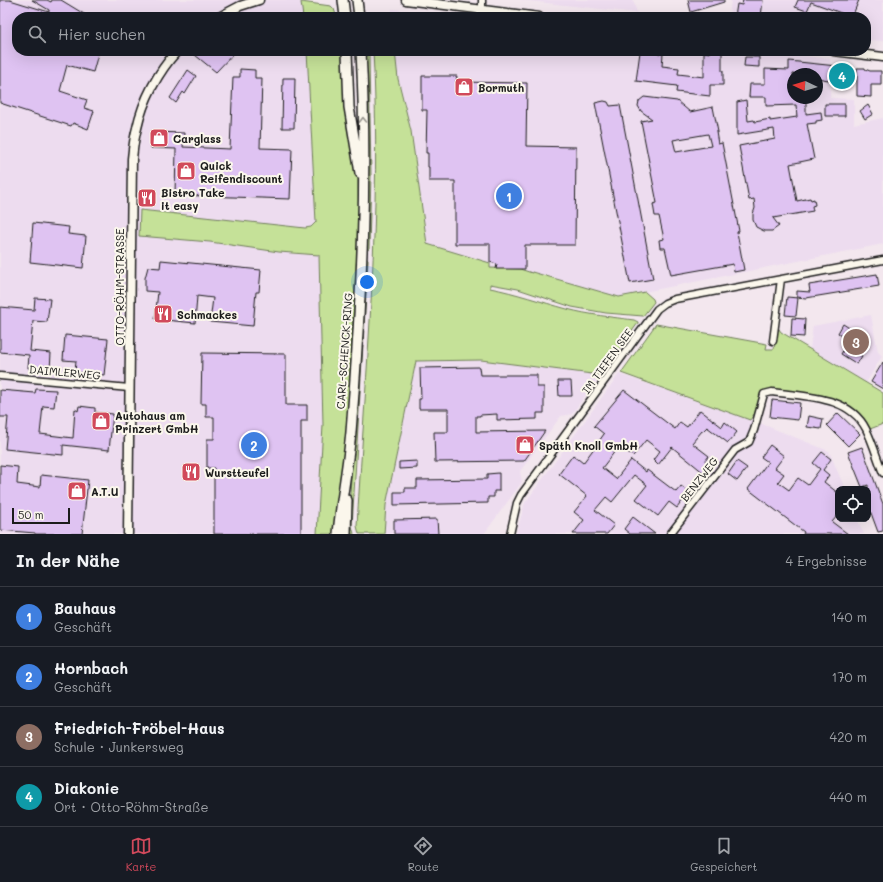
<!DOCTYPE html>
<html lang="de">
<head>
<meta charset="utf-8">
<style>
	:root { --surface:#171b24; --page:#20242c; --text:#f1f3f6; --muted:#9ea1a6; --line:#363941; --accent:#d1495b }
	body { margin:0; font-family:Mali,sans-serif; background:var(--page); color:var(--text) }
	.controls { position:absolute; right:12px; bottom:12px; display:grid; overflow:hidden; border-radius:8px; box-shadow:0 4px 16px #0002 }
	.controls button { width:36px; height:36px; display:grid; place-items:center; padding:0; border:0; border-bottom:1px solid var(--line); background:var(--surface); color:var(--text); font:20px sans-serif }
	.compass { position:absolute; left:787px; top:68px; width:36px; height:36px; border-radius:50%; background:var(--surface); box-shadow:0 4px 16px #0002; rotate:274deg }
	.scale { position:absolute; left:12px; bottom:10px; width:58px; box-sizing:border-box; padding-left:4px; border:2px solid #1c1c1c; border-top:0; font-size:11px; line-height:14px; white-space:nowrap; color:#1c1c1c; -webkit-text-stroke:3px #fbf7ec; paint-order:stroke }
	.you { position:absolute; left:367px; top:282px; width:14px; height:14px; margin:-10px; border:3px solid #fff; border-radius:50%; background:#1a73e8; box-shadow:0 0 0 6px #1a73e833 }
	.badge { display:grid; place-items:center; width:26px; height:26px; border-radius:50%; background:var(--accent); color:#fff; font-size:13px; font-weight:700 }
	.pin { position:absolute; translate:-50% -50%; border:2px solid #fff; box-shadow:0 1px 4px #0006 }
	.list { margin:0; padding:0; list-style:none }
	h2 { display:flex; justify-content:space-between; align-items:center; height:52px; margin:0; padding:0 16px; font-size:17px }
	h2 small { font-size:13px; font-weight:400; color:var(--muted) }
	.list li { display:grid; grid-template-columns:26px 1fr auto; gap:12px; align-items:center; box-sizing:border-box; height:60px; padding:0 16px; border-top:1px solid var(--line) }
	.list b { display:block; font-size:15px; white-space:nowrap }
	.list p { margin:0; font-size:13px; white-space:nowrap; color:var(--muted) }
	.list em { font-size:13px; font-style:normal; color:var(--muted) }
	.icon { flex:none; width:22px; height:22px; fill:none; stroke:currentColor; stroke-width:2; stroke-linecap:round; stroke-linejoin:round }
	.map { position:relative; flex:none; width:883px; height:534px; overflow:hidden }
	.search { position:absolute; background:var(--surface); box-shadow:0 4px 16px #0002; left:12px; right:12px; top:12px; height:44px; display:flex; align-items:center; gap:10px; box-sizing:border-box; padding:0 14px; border-radius:16px; color:var(--muted); font-size:15px }
	.sheet { height:292px; background:var(--surface) }
	nav { display:flex; justify-content:space-around; align-items:center; box-sizing:border-box; height:56px; border-top:1px solid var(--line); background:var(--surface); font-size:11px; color:var(--muted) }
	nav a { display:grid; justify-items:center; gap:2px }
	nav .on { color:var(--accent) }
	.map>svg:first-child { display:block }
</style>
</head>
<body>
<div class="map">
<svg width="883" height="534" viewBox="0 0 883 534">
	<rect width="100%" height="100%" fill="#f3e7ee"/>
	<filter id="ink" filterUnits="userSpaceOnUse"><feTurbulence type="fractalNoise" baseFrequency=".025" numOctaves="2"/><feDisplacementMap in="SourceGraphic" scale="8" xChannelSelector="R" yChannelSelector="G"/><feConvolveMatrix kernelMatrix="1 2 1 2 8 2 1 2 1" color-interpolation-filters="sRGB"/></filter>
	<g filter="url(#ink)">
		<path fill="#eddcef" fill-rule="evenodd" d="M0,0H301L303,17H17V51H307L316,222L311,227L305,228L140,210L139,235L210,242L279,252L319,254L323,425L317,534H0Z
			M520,0H633L637,13Z
			M731,0H883V41L869,40V38H866V17H729Z
			M392,9L410,11L466,17H392Z
			M395,51H762L830,59V98L854,99V124L883,118V244L619,297L533,272L532,273L520,269L490,268L489,263L427,244L411,131L398,79ZM793,74H817V98H793Z
			M871,315L878,352L882,356L866,383L810,349L813,326Z
			M481,360L600,375L572,414L561,416L520,471L522,482L484,534H384L386,505L416,361Z
			M619,374L757,422L829,451L845,489H838V519H857L864,534H516L525,503Z"/>
		<path fill="#c5e198" stroke="#707e5a" d="M301,2L331,6L334,9L336,15L340,17H303Z
			M307,51H342L346,122L358,179L359,219L346,439L340,479L336,534H317L323,425L319,255L279,252L210,242L139,236L140,210L305,228L311,227L316,222Z
			M365,51H368L369,55L371,176L369,249L366,251Z
			M373,51H395L398,79L411,131L427,244L490,263V268L520,269L532,273V272L619,297L645,292L653,299L654,302L643,316L606,313L572,307L518,289L490,284V288C516,293 541,302 567,309C589,315 612,317 634,320L638,322V323L600,375L481,360L416,361L386,505L384,534H359L357,526C366,368 382,209 373,51Z
			M365,257L368,259V261L352,526L354,534H350L348,526Z
			M656,324L767,344L766,349H774L777,326L781,332L883,393V424L870,429L865,421L856,411L844,403L830,399L765,391L757,410L750,420L621,373Z"/>
		<path fill="#dfc3f2" stroke="#1c1c1c" fill-rule="evenodd" d="M0,0H10L49,12V10L32,0H47L51,2L52,0H61L89,17H17V51H86L98,54L93,72L67,65L60,91L87,100L84,108L94,111L88,129L73,123L71,126L0,103Z
			M688,0H724V2L691,12Z
			M743,0H763L761,17H735L737,4L742,5Z
			M798,0H859L852,17L811,2L807,11L795,7Z
			M200,51H236L216,72L195,55Z
			M710,51H722V71H723V85H710V96L676,92L677,86L636,81L640,52L663,54L662,66L679,68L678,74L704,77V52L710,53Z
			M745,57H759V67L744,66Z
			M789,61L846,67V83L817,78V74H793V98H806V114L821,112L822,120L816,121V123L807,124L814,159L790,164L797,201L810,198L811,200L814,199L815,205L812,206L813,211L773,218L779,226L772,231H764L756,227L753,220V214L755,208L754,199L749,200L739,146L775,139L774,129L737,135V102L746,100L748,121L754,120L755,122L770,119V121L797,117L796,105L766,106V97H749L750,84H765V69L789,70Z
			M857,68H865V69L870,71H881V85H871V97L857,96Z
			M240,69L255,70V78H262L260,148L292,149L290,199L175,195L176,149L151,148L152,132L184,133L183,147L230,149L233,77H240Z
			M188,70L196,76L185,94L183,92L176,103L170,98Z
			M422,76H457L456,82L527,83L526,146L576,147L575,245H525V269H496L497,264L490,262V244H455V181H429V167H428V153H426L427,110H422Z
			M283,78H295L294,128H282Z
			M644,97L677,101L690,112L713,107L718,132H716L718,144L722,143L739,231L737,232L744,270L734,272L733,264L671,275L665,248H660L659,240L664,239L659,216H655L653,204L657,203L641,121L652,119L641,111L638,106L639,101ZM708,134L711,146L676,152L673,140Z
			M604,101L608,102L610,106L620,105L653,279L630,283L595,103Z
			M825,104H845V116H825Z
			M868,105L873,114L865,119L860,111Z
			M33,223L69,227L68,234L86,236L83,268L30,262Z
			M161,260L261,270L259,292H256L253,326L210,322L213,298L197,296L195,323L155,319L158,292L145,291V278L148,267L160,268Z
			M877,274L879,286L806,298L797,297V291L810,292L809,285Z
			M787,297L798,298L796,316L785,315Z
			M35,298L50,299L47,322L33,321L30,351L51,353L50,370L28,368L29,355L0,352V307L34,310Z
			M792,318L805,319L804,337L791,336Z
			M843,324L865,338L857,353L862,356L857,364L841,354L849,341L838,333Z
			M65,335L108,339L104,375L75,372L76,361L63,360Z
			M202,353L286,354V405H307V421H301V534H214V468H207V439H214V417H206V404H201Z
			M883,362V389L871,382Z
			M479,367L480,375H537V387H544V413H537V419L497,420V414L480,415V416H476V432L545,431L524,461L435,462L434,432H448V409H419V399H421L420,368Z
			M558,381H571L572,396H559Z
			M36,389L56,390L54,407L43,406L40,434L73,438L75,409L78,411L79,406L95,408V412L113,414L109,450L63,445V455L5,449L8,417H0V390L35,393Z
			M624,390L675,429L680,422L687,427L700,410L722,427L725,422L737,432L728,443L707,427L703,431H702L692,443L709,456L705,461L710,465L704,473L672,447L658,465L653,460L660,451L646,440L633,456L619,446L602,468L616,479L631,460L646,472L647,470L676,492L681,486L689,492L677,508L669,502L658,516L636,499L647,485L634,475L612,502L606,497L595,510L614,525L607,534H573L584,520L574,512L587,496L559,474L573,455L583,463L592,451L604,434L594,426Z
			M772,400L800,403L798,420L770,417Z
			M838,413L860,434L848,446L827,425Z
			M809,416L823,419L821,429L807,427Z
			M770,445L784,456L775,468L784,474L778,482L789,490L798,478L808,485L820,469L813,463L822,452L831,459L823,470L829,475L824,482L838,493V515L832,522L848,534H803L804,532L748,489L768,462L761,457Z
			M862,447L883,504V531L878,532L868,505V485L862,487L848,452Z
			M417,461V468L399,469V462Z
			M737,461L747,468L737,481L728,474Z
			M0,465L18,467L17,484L40,487L41,475L88,480L82,534H35V533L0,530Z
			M499,473V491H494V497H488V503L394,505V492H405V488H417V480L487,479V474Z
			M633,517L655,534H630L624,529Z
			M437,519L438,534H394V520Z"/>
		<g fill="none" stroke-linecap="round" stroke-linejoin="round">
			<defs>
				<path id="minor" d="M482,9V0
					M773,341L781,279
					M0,376L129,388
					M510,534L517,503L521,495L657,309L665,303L675,299L883,260
					M670,534L735,450L749,442L754,430L764,394L772,392C804,397 849,395 866,429C873,443 877,458 883,473"/>
				<path id="tertiary" d="M406,0L539,17
					M219,17L240,6L259,0
					M834,51L883,57
					M128,534L132,159C133,149 134,138 137,128C143,100 158,72 177,51"/>
				<path id="secondary" d="M343,0L345,17
					M357,0L359,17
					M347,51L349,107L360,173
					M338,534C341,500 348,466 351,432C361,305 368,178 361,51
					M346,534L347,500"/>
			</defs>
			<use href="#minor" stroke="#1c1c1c" stroke-width="9"/>
			<use href="#tertiary" stroke="#1c1c1c" stroke-width="11"/>
			<use href="#secondary" stroke="#1c1c1c" stroke-width="12"/>
			<use href="#minor" stroke="#fbf7ec" stroke-width="6"/>
			<use href="#tertiary" stroke="#fbf7ec" stroke-width="8"/>
			<use href="#secondary" stroke="#fbf7ec" stroke-width="9"/>
		</g>
		<defs><path id="oneway-chevron" d="M-2-3.5L2.5 0L-2 3.5" fill="none" stroke-width="1.6" stroke-linecap="round" stroke-linejoin="round"/></defs>
		<use stroke="#97948e" href="#oneway-chevron" transform="translate(363 120) rotate(-91)"/>
	</g>
	<defs>
		<symbol id="shop-square" viewBox="-11 -11 22 22"><rect x="-9" y="-9" width="18" height="18" rx="4" fill="#d1495b" stroke="#fbf7ec"/><path d="M-5-2.5h2.3a2.7 3.5 0 0 1 5.4 0H5L5.5 6h-11ZM-1.5-2.5h3a1.5 2.3 0 0 0-3 0Z" fill="#fff"/></symbol>
		<symbol id="restaurant-square" viewBox="-11 -11 22 22"><rect x="-9" y="-9" width="18" height="18" rx="4" fill="#d1495b" stroke="#fbf7ec"/><path d="M-5-6h1v4h1v-4h1v4h1v-4h1v5L-1.5 .5V6h-2V.5L-5-1ZM5-6V6H3V1.5H1.5Q1.5-4 5-6Z" fill="#fff"/></symbol>
	</defs>
	<g fill-rule="evenodd">
		<use href="#shop-square" x="453" y="76" width="22" height="22"/>
		<use href="#shop-square" x="148" y="127" width="22" height="22"/>
		<use href="#shop-square" x="175" y="160" width="22" height="22"/>
		<use href="#restaurant-square" x="136" y="187" width="22" height="22"/>
		<use href="#restaurant-square" x="152" y="303" width="22" height="22"/>
		<use href="#shop-square" x="90" y="410" width="22" height="22"/>
		<use href="#shop-square" x="514" y="434" width="22" height="22"/>
		<use href="#restaurant-square" x="180" y="461" width="22" height="22"/>
		<use href="#shop-square" x="66" y="480" width="22" height="22"/>
	</g>
	<g text-anchor="middle" dominant-baseline="central" stroke-width="4" stroke-linejoin="round" paint-order="stroke">
		<g font-size="11" font-weight="bold" fill="#1c1c1c" stroke="#fbf7ec" text-anchor="start">
			<text x="478" y="87">Bormuth</text>
			<text x="173" y="138">Carglass</text>
			<text x="200" y="165">Quick<tspan x="200" dy="13">Reifendiscount</tspan></text>
			<text x="161" y="192">Bistro Take<tspan x="161" dy="13">it easy</tspan></text>
			<text x="177" y="314">Schmackes</text>
			<text x="115" y="415">Autohaus am<tspan x="115" dy="13">Prinzert GmbH</tspan></text>
			<text x="539" y="445">Späth Knoll GmbH</text>
			<text x="205" y="472">Wurstteufel</text>
			<text x="91" y="491">A.T.U</text>
		</g>
		<g font-size="11" fill="#1c1c1c" stroke="#fbf7ec">
			<text transform="translate(119 287) rotate(-90)">OTTO-RÖHM-STRASSE</text>
			<text transform="translate(344 351) rotate(-86)">CARL-SCHENCK-RING</text>
			<text transform="translate(607 361) rotate(-54)">IM TIEFEN SEE</text>
			<text transform="translate(65 372) rotate(5)">DAIMLERWEG</text>
			<text transform="translate(699 479) rotate(-52)">BENZWEG</text>
		</g>
	</g>
</svg>
<div class="controls">
<button><svg class="icon" aria-label="locate" viewBox="0 0 24 24"><circle cx="12" cy="12" r="6"/><path d="M12 2v4M12 18v4M2 12h4M18 12h4"/></svg></button>
</div>
<svg class="compass" viewBox="-18 -18 36 36"><path d="M0-13l5 13h-10z" fill="#e53935"/><path d="M0 13l5-13h-10z" fill="#9ea1a6"/></svg>
<div class="scale">50 m</div>
<div class="you"></div>
<div class="pin badge" style="left:509px;top:196px;background:#3f7fe0">1</div>
<div class="pin badge" style="left:254px;top:445px;background:#3f7fe0">2</div>
<div class="pin badge" style="left:856px;top:342px;background:#8d6e63">3</div>
<div class="pin badge" style="left:842px;top:76px;background:#0f9aa8">4</div>
<div class="search"><svg class="icon" aria-label="search" viewBox="0 0 24 24"><circle cx="10" cy="10" r="6"/><path d="M15 15l6 6"/></svg>Hier suchen</div>
</div>
<section class="sheet">
<h2>In der Nähe<small>4 Ergebnisse</small></h2>
<ul class="list">
<li><span class="badge" style="background:#3f7fe0">1</span><div><b>Bauhaus</b><p>Geschäft</p></div><em>140 m</em></li>
<li><span class="badge" style="background:#3f7fe0">2</span><div><b>Hornbach</b><p>Geschäft</p></div><em>170 m</em></li>
<li><span class="badge" style="background:#8d6e63">3</span><div><b>Friedrich-Fröbel-Haus</b><p>Schule · Junkersweg</p></div><em>420 m</em></li>
<li><span class="badge" style="background:#0f9aa8">4</span><div><b>Diakonie</b><p>Ort · Otto-Röhm-Straße</p></div><em>440 m</em></li>
</ul>
</section>
<nav>
<a class="on"><svg class="icon" aria-label="map" viewBox="0 0 24 24"><path d="M3 6l6-2 6 2 6-2v14l-6 2-6-2-6 2zM9 4v14M15 6v14"/></svg>Karte</a>
<a><svg class="icon" aria-label="directions" viewBox="0 0 24 24"><path d="M12 3l9 9-9 9-9-9zM9 14v-3h6M13 9l2 2-2 2"/></svg>Route</a>
<a><svg class="icon" aria-label="saved" viewBox="0 0 24 24"><path d="M7 4h10v16l-5-4-5 4z"/></svg>Gespeichert</a>
</nav>
</body>
</html>
